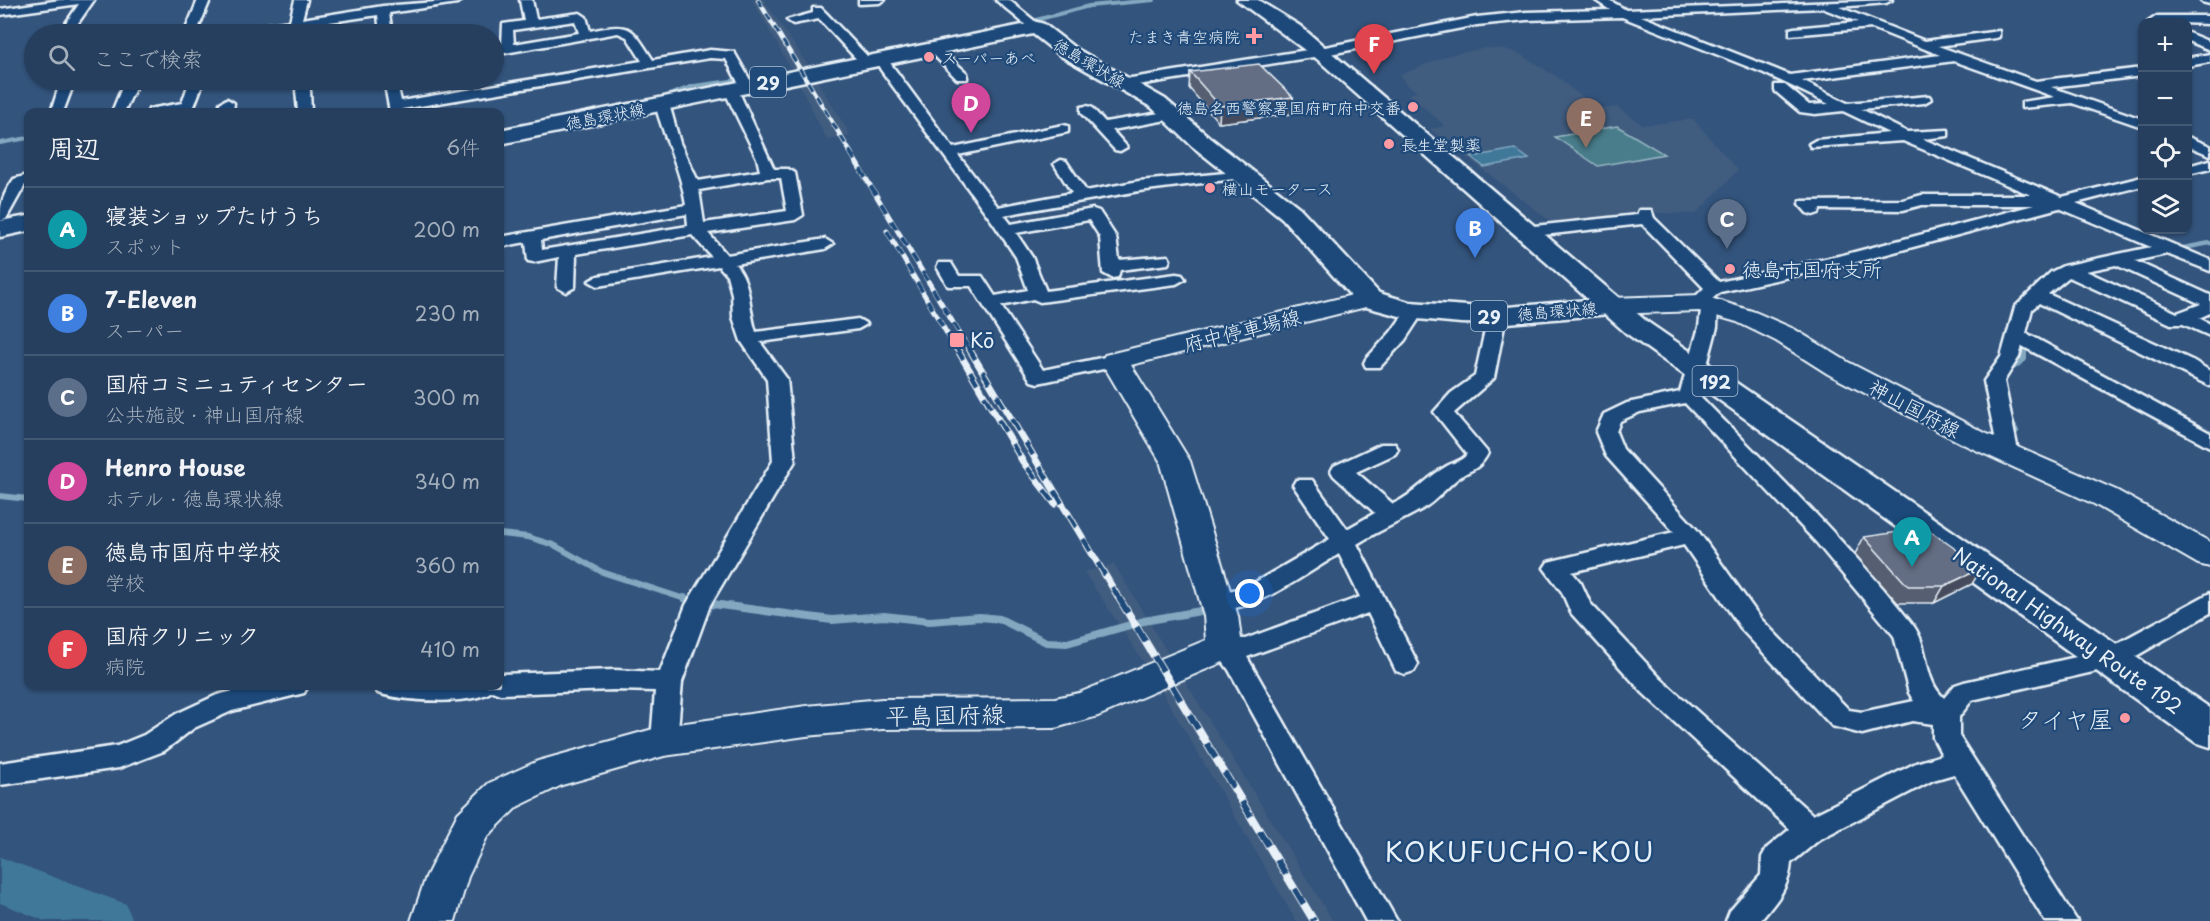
<!DOCTYPE html>
<html lang="ja">
<head>
<meta charset="utf-8">
<style>
	:root { --surface:#263f5e; --page:#2e4664; --text:#f1f3f6; --muted:#a4afbc; --line:#425873; --accent:#ea580c }
	body { margin:0; font-family:"Playpen Sans","Klee One",sans-serif; background:var(--page); color:var(--text) }
	.controls { position:absolute; right:18px; top:18px; display:grid; overflow:hidden; border-radius:12px; box-shadow:0 2px 4px #0004 }
	.controls button { width:54px; height:54px; display:grid; place-items:center; padding:0; border:0; border-bottom:2px solid var(--line); background:var(--surface); color:var(--text); font:30px sans-serif }
	.you { position:absolute; left:1250px; top:594px; width:21px; height:21px; margin:-15px; border:4px solid #fff; border-radius:50%; background:#1a73e8; box-shadow:0 0 0 9px #1a73e833 }
	.badge { display:grid; place-items:center; width:39px; height:39px; border-radius:50%; background:var(--accent); color:#fff; font-size:20px; font-weight:700 }
	.pin { position:absolute; translate:-50% -50px; filter:drop-shadow(0 2px 3px #0008) }
	.pin::after { content:''; position:absolute; top:32px; width:21px; height:18px; background:inherit; clip-path:polygon(0 0,100% 0,50% 100%) }
	.list { margin:0; padding:0; list-style:none }
	h2 { display:flex; justify-content:space-between; align-items:center; height:78px; margin:0; padding:0 24px; font-size:26px }
	h2 small { font-size:20px; font-weight:400; color:var(--muted) }
	.list li { display:grid; grid-template-columns:39px 1fr auto; gap:18px; align-items:center; box-sizing:border-box; height:84px; padding:0 24px; border-top:2px solid var(--line) }
	.list b { display:block; font-size:22px; white-space:nowrap }
	.list p { margin:0; font-size:20px; white-space:nowrap; color:var(--muted) }
	.list em { font-size:20px; font-style:normal; color:var(--muted) }
	.icon { flex:none; width:33px; height:33px; fill:none; stroke:currentColor; stroke-width:2; stroke-linecap:round; stroke-linejoin:round }
	.map { position:relative; flex:none; width:2210px; height:921px; overflow:hidden }
	.search { position:absolute; background:var(--surface); box-shadow:0 2px 4px #0004; left:24px; top:24px; width:480px; height:66px; display:flex; align-items:center; gap:15px; box-sizing:border-box; padding:0 21px; border-radius:33px; color:var(--muted); font-size:22px }
	.panel { position:absolute; background:var(--surface); box-shadow:0 2px 4px #0004; left:24px; top:108px; width:480px; height:582px; border-radius:12px }
	.map>svg:first-child { display:block }
</style>
</head>
<body>
<div class="map">
<svg width="2210" height="921" viewBox="0 0 2210 921">
	<rect width="100%" height="100%" fill="#33547d"/>
	<filter id="ink" filterUnits="userSpaceOnUse"><feTurbulence type="fractalNoise" baseFrequency=".0167" numOctaves="2"/><feDisplacementMap in="SourceGraphic" scale="12" xChannelSelector="R" yChannelSelector="G"/><feConvolveMatrix kernelMatrix="1 2 1 2 8 2 1 2 1" color-interpolation-filters="sRGB"/></filter>
	<g filter="url(#ink)">
		<path fill="#415c7f" d="M752,0H764L809,67L792,71Z
			M1485,48L1505,49L1520,54L1562,80L1570,88L1602,109L1617,107L1643,125L1693,119L1738,170L1696,214L1652,213L1555,225L1430,129L1445,126L1408,94L1417,92L1405,83L1400,75L1449,55Z
			M811,71L851,136L827,140L794,74Z
			M1114,564L1177,668L1333,921H1296L1154,678L1084,572Z"/>
		<path fill="#487d8b" stroke="#98b7c2" stroke-width="1.5" d="M1617,126L1664,154L1598,166L1555,137Z"/>
		<path fill="#40789a" stroke="#83a8c0" stroke-width="1.5" d="M1515,149L1529,159L1484,167L1471,157Z"/>
		<g fill="none" stroke-linecap="round" stroke-linejoin="round">
			<path stroke="#83a8c0" stroke-width="4" d="M1036,20L1089,6L1154,0
				M884,53L1003,29
				M647,103L694,86L783,74
				M173,112H182
				M500,129L593,112
				M0,143L28,138"/>
			<path stroke="#83a8c0" stroke-width="4.5" d="M2178,249L2210,243
				M2066,266L2105,257
				M2024,345V349"/>
			<path stroke="#83a8c0" stroke-width="6" d="M2009,370L2024,359V347
				M2010,420L2016,431
				M0,496L28,499
				M500,534L528,537L554,545L602,572L688,600"/>
			<path stroke="#83a8c0" stroke-width="8" d="M684,598L695,602
				M705,603L832,620L884,616L930,621L980,617L1000,619L1046,642L1067,643L1144,621L1206,610"/>
			<path fill="#40789a" fill-rule="evenodd" d="M0,857L126,904L133,921H45L0,903Z"/>
			<defs>
				<path id="minor" d="M60,0H94L76,26L72,27L66,23L79,4L0,15V9Z
					M198,0H210L196,34H184Z
					M295,0H307L302,19L383,6L463,0L457,3L389,13L392,34H380L378,15L248,34H221L227,30L290,21Z
					M520,0H532L536,19L580,13L586,17L590,31C632,23 630,25 653,60L710,50L734,52L754,87L752,90H742L726,59L710,58L402,109V112H390L384,80H396L401,101L642,61L627,37L618,33L494,55V47L502,46L503,24L524,21ZM575,21L579,33L514,44L513,30Z
					M859,0H885L879,3L859,4Z
					M996,0H1009L1043,28L1033,31Z
					M1595,0H1609L1626,10L1892,0L1886,3L1839,7L1925,41L1999,31V37L1995,38L1938,46L2036,81L2142,68V76L2051,87L2142,119V127L2072,103L2022,108V102L2055,97L1954,61L1802,81L1847,103L1929,96L1931,99L1924,103L1861,109L1907,132L1948,130V136L1923,139L2062,197L2142,177V186L2076,203L2210,260V271L2167,254L2135,261L2210,295V313L2199,318L2210,324V336L2183,324H2171L2069,277L2048,294L2194,361L2210,371V386L2039,303L2032,309L2026,333L2210,433V447L2022,346L2019,357L2004,381L2019,456L2016,461H2002L1999,456L1984,381L2001,357L2015,307L2051,272L2063,266L2151,247L2059,208L1853,263L1720,292L1711,300L1718,305L1717,327L1699,395C1772,470 1848,542 1912,624C1930,646 1922,678 1944,698L1955,685L1964,682L2103,651L2210,593V613L2119,666L1972,700L1959,717V736L2077,921H2045L1954,774L1933,780L1820,839L1791,863C1789,888 1776,902 1760,921H1726L1730,911L1761,875L1762,857L1767,848L1790,829L1643,693L1571,613L1562,592L1544,568L1548,562L1556,560L1674,532L1606,456L1596,432L1604,414L1627,403L1680,392L1699,327L1702,302L1695,297L1704,288L1642,224L1525,237L1517,232L1525,227L1637,215L1639,210H1651L1654,218L1719,282L1843,255L2034,205H1922L1903,210L1820,209L1819,213L1813,215L1807,213L1799,204L1801,201L1903,200L1922,195H2031L1903,141L1811,147L1809,144L1816,140L1889,133L1843,111L1815,114L1800,112L1775,91V85H1785L1809,105L1829,104L1764,73L1622,17L1526,20L1477,25L1320,56L1125,87L1118,83L1125,79L1320,48L1477,17L1526,12L1610,10ZM1822,8L1858,22L1794,28L1790,29V35L1872,28L1940,55L1790,75L1641,16ZM2116,265L2201,304L2177,313L2086,271ZM1685,403L1816,542L1894,636L1909,693L1914,701L1862,712L1849,710L1761,619L1698,531L1623,449L1616,432L1620,421L1640,412ZM1684,545L1743,631L1832,726L1862,734L1912,721L1933,724V738L1942,755L1916,763L1813,815L1661,679L1590,603L1581,583L1572,572Z
					M2200,0H2210V4L2202,2Z
					M813,8H821L826,13L870,59V65H862L819,19L793,24L787,20L813,13Z
					M2157,16H2210V24L2148,22Z
					M2188,33L2210,42V50L2188,41Z
					M934,44L967,73V79H957L930,51V45Z
					M2210,54V62L2188,66V58Z
					M881,55L885,56L953,148L1063,125L1068,126V132L958,155L998,207L1072,193L1054,164L1061,160L1066,161L1086,191L1139,181L1247,171L1249,174L1247,177L1242,178L1139,191L1004,215L1011,224L1093,209L1099,211L1116,237L1119,260L1168,256L1170,260L1168,264L1120,270L1118,277L1112,278L1103,273L1100,237L1089,220L1016,233L1032,257L1046,291L1176,274L1182,275L1185,279L1176,284L1040,302L1033,299L1001,306L1043,370L1115,355L1124,361L1122,365L1038,383L1031,381L971,286H948L937,267L939,263H951L959,276H982L995,296L1028,290L1016,257L994,224L881,70L875,59Z
					M61,80H75L63,112H51Z
					M125,80H139L124,112H112Z
					M190,80H204L193,109L174,112H148L149,109L182,103Z
					M303,86L310,90L311,112H298L296,90Z
					M731,86L738,90L774,169H788L795,173L803,215L795,220L708,233L727,255L825,239L833,244L825,249L735,264C752,283 748,308 756,332L858,319L867,324L858,329L760,342L787,379L795,461L710,605L682,682L677,741L674,749L664,752L654,749L651,741L655,691L614,690L500,694L492,691C471,706 403,701 378,693L374,686H500V674L614,670L660,672L686,605L773,461L767,379L741,341L733,317L732,294L727,275L719,266L598,286L589,281L598,276L712,257L692,235L576,254L575,287L566,292L557,287L559,257L534,262L528,261L526,242L500,247V237L686,205C681,170 664,138 655,104L657,101H667L669,104L680,143L698,181L760,171L757,158L724,90ZM768,178H781L787,211L704,223L699,190ZM687,214L688,226L542,250L541,240Z
					M227,99L234,103L233,112H220V103Z
					M1086,106L1091,107L1105,122L1172,111L1179,115L1172,119L1112,130L1127,147L1120,151L1115,150L1081,113V107Z
					M2188,137L2210,146V155L2188,146Z
					M2210,160V169L2188,174V166Z
					M28,175V184L25,185L6,219L0,221C0,203 4,193 14,179Z
					M1415,306L1424,311L1405,340L1380,367H1366L1364,363L1366,359L1391,332L1409,307Z
					M1497,311L1506,316L1494,378L1454,413L1488,453C1479,471 1471,468 1457,479C1446,488 1435,502 1422,509C1401,521 1378,531 1357,544L1418,664L1414,671L1405,674L1396,671L1368,613L1247,657L1397,921H1366L1229,670L1212,647L1215,640L1224,638L1245,639L1360,597L1339,554C1306,573 1248,619 1209,607L1205,601L1209,595L1247,587L1330,539L1293,485L1296,480H1312L1347,529L1375,513L1334,476L1331,471L1334,466L1381,444H1395L1398,449L1395,454L1356,472L1393,504C1414,495 1427,477 1447,466C1454,462 1463,461 1467,454L1434,412L1451,393L1475,376L1488,316Z
					M254,686H308L304,693L232,711L194,728L164,751L119,768L0,785V763L117,746L144,735L176,714L217,695Z"/>
				<path id="secondary" d="M1369,291L1378,294L1382,299L1378,304L1131,365L1190,461L1238,616L1242,647L1237,656L1098,716L1055,728L882,729L806,736L664,756L562,785L517,807L487,837L468,877L455,921H411L426,877L458,813L489,783L538,761L664,726L806,706L882,699L1055,698L1079,693L1206,640L1204,616L1160,461L1101,361L1105,355Z
					M1701,295L1755,312L1794,329L1848,362L1985,433L2116,490L2210,542V567L2198,564L2094,504L1965,445L1828,374L1776,341L1737,322L1699,311L1610,314L1601,311L1597,306L1601,301L1610,298Z"/>
				<path id="primary" d="M1037,22L1044,24L1075,48L1165,99L1208,136L1300,208L1379,293L1409,302L1497,308L1610,298L1620,300L1624,306L1620,312L1610,314L1497,324L1461,323L1407,318L1359,305L1282,218L1192,146L1151,107L1061,56L1033,34L500,144V130Z
					M28,216V231L0,237V221Z"/>
				<path id="trunk" d="M1237,0H1258L1300,26L1646,321L2210,708V747L2195,742L1626,333L1317,59Z"/>
			</defs>
			<use href="#minor" stroke="#e8f1f8" stroke-width="5"/>
			<use href="#secondary" stroke="#e8f1f8" stroke-width="4"/>
			<use href="#primary" stroke="#e8f1f8" stroke-width="5"/>
			<use href="#trunk" stroke="#e8f1f8" stroke-width="5"/>
			<use href="#minor" fill="#1f4a7a" fill-rule="evenodd"/>
			<use href="#secondary" fill="#1f4a7a" fill-rule="evenodd"/>
			<use href="#primary" fill="#1f4a7a" fill-rule="evenodd"/>
			<use href="#trunk" fill="#1f4a7a" fill-rule="evenodd"/>
			<defs>
				<path id="rail-far3" d="M758,0L851,153"/>
				<path id="rail-far2" d="M850,152L969,349
					M887,231L956,349"/>
				<path id="rail-far1" d="M956,347L1023,462L1055,504
					M968,347L1120,600"/>
				<path id="rail" d="M1119,598L1314,921"/>
			</defs>
			<use href="#rail-far3" stroke="#e8f1f8" stroke-width="4.5"/>
			<use href="#rail-far2" stroke="#e8f1f8" stroke-width="5"/>
			<use href="#rail-far1" stroke="#e8f1f8" stroke-width="7"/>
			<use href="#rail" stroke="#e8f1f8" stroke-width="8"/>
			<use href="#rail-far3" stroke="#1f4a7a" stroke-width="3" stroke-dasharray="8" stroke-linecap="butt"/>
			<use href="#rail-far2" stroke="#1f4a7a" stroke-width="4" stroke-dasharray="10" stroke-linecap="butt"/>
			<use href="#rail-far1" stroke="#1f4a7a" stroke-width="4.5" stroke-dasharray="14" stroke-linecap="butt"/>
			<use href="#rail" stroke="#1f4a7a" stroke-width="6" stroke-dasharray="17" stroke-linecap="butt"/>
		</g>
		<path fill="#555e71" stroke="#e8f1f8" stroke-width="1.5" d="M1190,72L1293,97L1291,114L1219,123L1189,88Z
			M1864,537L1972,584L1934,603H1898L1855,554Z"/>
		<path fill="#454c5c" stroke="#e8f1f8" stroke-width="1.5" d="M1293,97L1291,114L1219,123L1220,106Z
			M1982,568L1972,584L1934,603L1944,586Z"/>
		<path fill="#636d83" stroke="#e8f1f8" stroke-width="1.5" d="M1259,64L1293,97L1220,106L1190,72Z
			M1926,528L1982,568L1944,586H1908L1864,537Z"/>
	</g>
	<g fill="#ff9aa2" stroke="#1f4a7a" stroke-width="2">
		<path d="M1251 27h6v6h6v6h-6v6h-6v-6h-6v-6h6z"/>
		<circle cx="929" cy="57" r="6"/>
		<circle cx="1413" cy="107" r="6"/>
		<circle cx="1389" cy="144" r="6"/>
		<circle cx="1210" cy="188" r="6"/>
		<circle cx="1730" cy="269" r="6"/>
		<rect x="949" y="332" width="16" height="16" rx="3"/>
		<circle cx="2125" cy="718" r="6"/>
	</g>
	<g text-anchor="middle" dominant-baseline="central" stroke-width="4.5" stroke-linejoin="round" paint-order="stroke">
		<g font-size="16" fill="#e8f1f8" stroke="#1f4a7a" text-anchor="start">
			<text x="1240" y="36" text-anchor="end">たまき青空病院</text>
			<text x="941" y="57">スーパーあべ</text>
			<text x="1401" y="107" text-anchor="end">徳島名西警察署国府町府中交番</text>
			<text x="1401" y="144">長生堂製薬</text>
			<text x="1222" y="188">横山モータース</text>
		</g>
		<g font-size="16" fill="#e8f1f8" stroke="#1f4a7a">
			<text transform="translate(1090 62) rotate(31)">徳島環状線</text>
			<text transform="translate(605 115) rotate(-11)">徳島環状線</text>
			<text transform="translate(1557 310) rotate(-5)">徳島環状線</text>
		</g>
		<g fill="#1f4a7a" stroke="#acbfd2" stroke-width="1.5">
			<rect x="750" y="67" width="36" height="30" rx="4.5"/>
			<rect x="1471" y="301" width="36" height="30" rx="4.5"/>
			<rect x="1692.5" y="366" width="45" height="30" rx="4.5"/>
		</g>
		<g font-size="18" font-weight="bold" fill="#e8f1f8">
			<text x="768" y="82">29</text>
			<text x="1489" y="316">29</text>
			<text x="1715" y="381">192</text>
		</g>
		<g font-size="20" fill="#e8f1f8" stroke="#1f4a7a" text-anchor="start">
			<text x="1742" y="269">徳島市国府支所</text>
			<text x="970" y="340">Kō</text>
		</g>
		<g font-size="20" fill="#e8f1f8" stroke="#1f4a7a">
			<text transform="translate(1242 330) rotate(-14)">府中停車場線</text>
			<text transform="translate(1915 408) rotate(28)">神山国府線</text>
			<text transform="translate(2068 630) rotate(35)">National Highway Route 192</text>
		</g>
		<g font-size="24" fill="#e8f1f8" stroke="#1f4a7a">
			<text transform="translate(945 714) rotate(-1)">平島国府線</text>
		</g>
		<g font-size="24" fill="#e8f1f8" stroke="#1f4a7a" text-anchor="end">
			<text x="2113" y="718">タイヤ屋</text>
		</g>
		<g font-size="27" letter-spacing="1.5" fill="#e8f1f8" stroke="#1f4a7a">
			<text x="1520" y="850">KOKUFUCHO-KOU</text>
		</g>
	</g>
</svg>
<div class="controls">
<button>+</button>
<button>−</button>
<button><svg class="icon" aria-label="locate" viewBox="0 0 24 24"><circle cx="12" cy="12" r="6"/><path d="M12 2v4M12 18v4M2 12h4M18 12h4"/></svg></button>
<button><svg class="icon" aria-label="layers" viewBox="0 0 24 24"><path d="M12 4l9 5-9 5-9-5zM3 14l9 5 9-5"/></svg></button>
</div>
<div class="you"></div>
<div class="pin badge" style="left:1912px;top:567px;background:#0f9aa8">A</div>
<div class="pin badge" style="left:1475px;top:258px;background:#3f7fe0">B</div>
<div class="pin badge" style="left:1727px;top:249px;background:#5c6f8a">C</div>
<div class="pin badge" style="left:971px;top:133px;background:#d1479c">D</div>
<div class="pin badge" style="left:1586px;top:148px;background:#8d6e63">E</div>
<div class="pin badge" style="left:1374px;top:74px;background:#e0444e">F</div>
<div class="search"><svg class="icon" aria-label="search" viewBox="0 0 24 24"><circle cx="10" cy="10" r="6"/><path d="M15 15l6 6"/></svg>ここで検索</div>
<section class="panel">
<h2>周辺<small>6件</small></h2>
<ul class="list">
<li><span class="badge" style="background:#0f9aa8">A</span><div><b>寝装ショップたけうち</b><p>スポット</p></div><em>200 m</em></li>
<li><span class="badge" style="background:#3f7fe0">B</span><div><b>7-Eleven</b><p>スーパー</p></div><em>230 m</em></li>
<li><span class="badge" style="background:#5c6f8a">C</span><div><b>国府コミニュティセンター</b><p>公共施設 · 神山国府線</p></div><em>300 m</em></li>
<li><span class="badge" style="background:#d1479c">D</span><div><b>Henro House</b><p>ホテル · 徳島環状線</p></div><em>340 m</em></li>
<li><span class="badge" style="background:#8d6e63">E</span><div><b>徳島市国府中学校</b><p>学校</p></div><em>360 m</em></li>
<li><span class="badge" style="background:#e0444e">F</span><div><b>国府クリニック</b><p>病院</p></div><em>410 m</em></li>
</ul>
</section>
</div>
</body>
</html>
